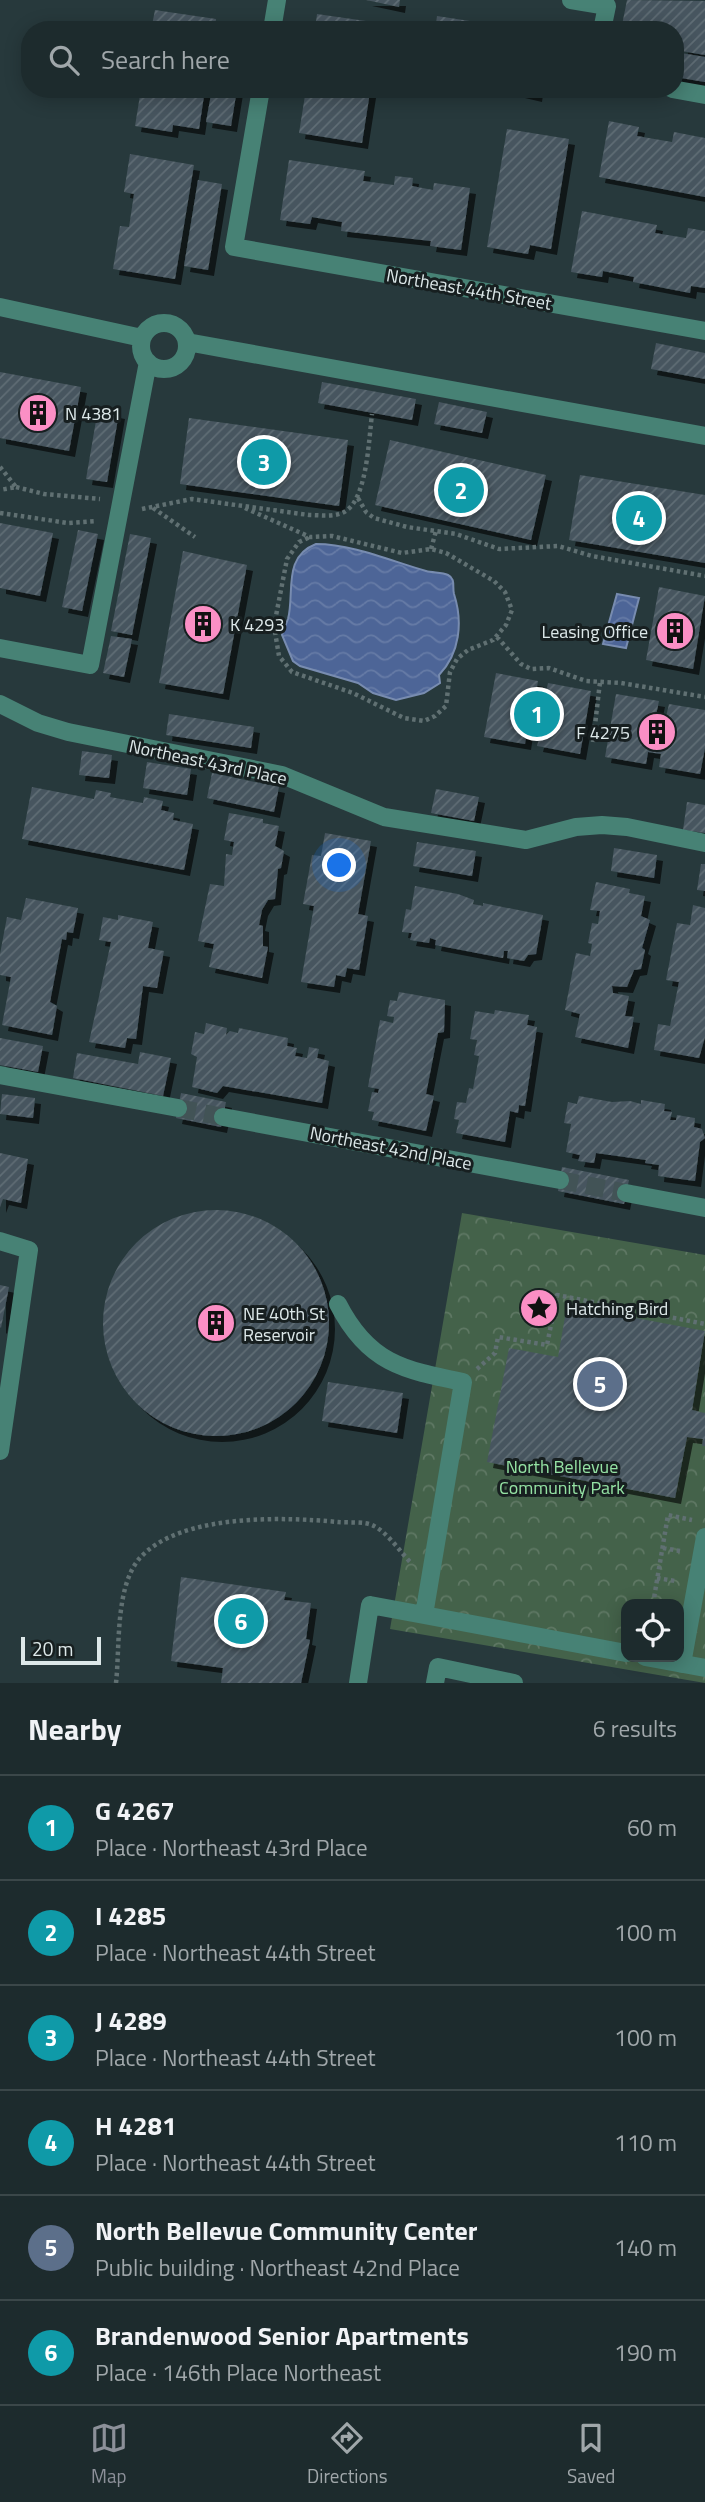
<!DOCTYPE html>
<html lang="en">
<head>
<meta charset="utf-8">
<style>
	:root { --surface:#1d2b2d; --page:#2a3739; --text:#f1f3f6; --muted:#a0a7aa; --line:#3b4749; --accent:#8c9099 }
	body { margin:0; font-family:"Titillium Web",sans-serif; background:var(--page); color:var(--text) }
	.controls { position:absolute; right:21px; bottom:21px; display:grid; overflow:hidden; border-radius:14px; box-shadow:0 4px 18px #0003 }
	.controls button { width:63px; height:63px; display:grid; place-items:center; padding:0; border:0; border-bottom:2px solid var(--line); background:var(--surface); color:var(--text); font:35px sans-serif }
	.scale { position:absolute; left:21px; bottom:18px; width:80px; box-sizing:border-box; padding-left:7px; border:4px solid #dde8e9; border-top:0; font-size:19px; line-height:24px; white-space:nowrap; color:#dde8e9; -webkit-text-stroke:5px #171f20; paint-order:stroke }
	.you { position:absolute; left:340px; top:866px; width:24px; height:24px; margin:-18px; border:5px solid #fff; border-radius:50%; background:#1a73e8; box-shadow:0 0 0 10px #1a73e833 }
	.badge { display:grid; place-items:center; width:46px; height:46px; border-radius:50%; background:var(--accent); color:#fff; font-size:23px; font-weight:700 }
	.pin { position:absolute; translate:-50% -50%; border:4px solid #fff; box-shadow:0 2px 7px #0006 }
	.list { margin:0; padding:0; list-style:none }
	h2 { display:flex; justify-content:space-between; align-items:center; height:91px; margin:0; padding:0 28px; font-size:30px }
	h2 small { font-size:23px; font-weight:400; color:var(--muted) }
	.list li { display:grid; grid-template-columns:46px 1fr auto; gap:21px; align-items:center; box-sizing:border-box; height:105px; padding:0 28px; border-top:2px solid var(--line) }
	.list b { display:block; font-size:26px; white-space:nowrap }
	.list p { margin:0; font-size:23px; white-space:nowrap; color:var(--muted) }
	.list em { font-size:23px; font-style:normal; color:var(--muted) }
	.icon { flex:none; width:38px; height:38px; fill:none; stroke:currentColor; stroke-width:2; stroke-linecap:round; stroke-linejoin:round }
	.map { position:relative; flex:none; width:705px; height:1683px; overflow:hidden }
	.search { position:absolute; background:var(--surface); box-shadow:0 4px 18px #0003; left:21px; right:21px; top:21px; height:77px; display:flex; align-items:center; gap:18px; box-sizing:border-box; padding:0 24px; border-radius:28px; color:var(--muted); font-size:26px }
	.sheet { height:721px; background:var(--surface) }
	nav { display:flex; justify-content:space-around; align-items:center; box-sizing:border-box; height:98px; border-top:2px solid var(--line); background:var(--surface); font-size:19px; color:var(--muted) }
	nav a { display:grid; justify-items:center; gap:4px }
	nav .on { color:var(--accent) }
	.map>svg:first-child { display:block }
</style>
</head>
<body>
<div class="map">
<svg width="705" height="1683" viewBox="0 0 705 1683">
	<defs>
		<pattern id="park-crowns" width="20" height="18" patternUnits="userSpaceOnUse" patternTransform="scale(1.75)"><rect width="20" height="18" fill="#44624a"/><path d="M2 6a3 3 0 1 1 6 0M12 15a3 3 0 1 1 6 0" fill="none" stroke="#5f7864"/></pattern>
		<pattern id="water-waves" width="16" height="10" patternUnits="userSpaceOnUse" patternTransform="scale(1.75)"><rect width="16" height="10" fill="#4d6597"/><path d="M0 5q4-4 8 0t8 0" fill="none" stroke="#667ba6"/></pattern>
		<pattern id="building-hatch" width="6" height="6" patternUnits="userSpaceOnUse" patternTransform="scale(1.75)"><rect width="6" height="6" fill="#46555e"/><path d="M-1 1l2-2M0 6l6-6M5 7l2-2" fill="none" stroke="#606d75"/></pattern>
		<filter id="shadow"><feDropShadow dx="6" dy="6" stdDeviation="0" flood-color="#0009"/></filter>
	</defs>
	<rect width="100%" height="100%" fill="#27393c"/>
	<path fill="url(#park-crowns)" fill-rule="evenodd" d="M462,1213L705,1255V1683L390,1629ZM626,1604H679V1657H626Z"/>
	<path fill="url(#water-waves)" stroke="#788cb0" stroke-width="2" d="M316,544C352,544 391,561 426,571C433,573 442,572 448,575C456,579 452,587 454,594C463,622 460,653 439,675L440,683L424,693L396,700L373,693L358,683L300,666L293,661L282,635C283,629 286,625 288,619C295,593 282,557 316,544Z
		M617,594L639,598L626,648L603,644Z"/>
	<path fill="url(#building-hatch)" filter="url(#shadow)" d="M366,0H400L399,7Z
		M627,0L705,1V55L681,51L683,43L675,41V30H621Z
		M155,10L216,19L215,30H151Z
		M317,14L380,23L379,30H315Z
		M437,16L483,23V21L528,30H435Z
		M675,52L705,57V82L675,77Z
		M141,89H205L199,129L173,125L172,132L135,126Z
		M212,89H237L231,126L206,122Z
		M306,89L370,92L362,143L299,133Z
		M506,89H537L536,96Z
		M609,121L639,127L637,136L672,142L674,132L705,138V197L599,177Z
		M507,129L569,139L551,249L530,245L528,254L487,247Z
		M130,154L194,165L175,279L113,269L120,226L129,227L134,194L124,192Z
		M289,160L365,171L363,181L394,185L395,176L413,178L412,186L433,190L434,183L470,188L461,250L430,246L431,241L341,231L342,222L312,217L310,224L280,220Z
		M198,180L222,184L208,270L184,266Z
		M582,211L657,225L655,233L686,238L688,228L705,231V288L691,286L690,293L633,282L634,277L603,271L602,277L571,272Z
		M656,343L705,353V379L651,369Z
		M0,372L81,387L69,451L0,438Z
		M322,382L416,399L412,420L318,403Z
		M439,402L487,412L482,433L434,424Z
		M98,409L119,413L107,482L86,479Z
		M189,418L348,440L339,506L180,484Z
		M390,440L546,475L531,540L375,505Z
		M580,475L705,495V563L569,540Z
		M0,523L53,533L40,596L0,588Z
		M78,530L98,534L82,611L62,607Z
		M130,534L151,538L132,635L111,631Z
		M183,551L247,565L223,694L159,683Z
		M659,587L705,596L693,669L646,660Z
		M111,636L132,639L124,677L103,673Z
		M496,673L538,681L536,694L545,696L548,683L591,691L580,754L537,746L540,734L527,731L525,744L484,737Z
		M616,694L659,701L656,715L666,717L669,704L705,710V748L700,774L659,767L661,754L648,752L646,764L605,757Z
		M169,714L254,727L251,748L166,735Z
		M82,751L112,755L109,778L79,775Z
		M147,762L191,769L187,795L143,788Z
		M212,773L279,787L274,812L207,798Z
		M32,787L94,799L96,790L111,793L110,797L143,803L144,797L163,801L161,810L174,813L173,820L193,824L184,870L22,839Z
		M436,789L479,797L474,821L431,813Z
		M687,802L705,805V833L683,830Z
		M229,813L263,819V823L279,826L275,846L284,851L281,868L278,869L275,899L268,900L262,910L259,925L263,926V946L268,947L262,978L209,967L214,944L198,941L210,884L224,886L226,854L232,855L234,842L224,840Z
		M325,833L371,841L358,914L368,916L359,970L347,968L345,977L336,975L334,987L301,982L314,906L303,904L312,855L321,856Z
		M417,842L476,851L472,876L413,866Z
		M614,848L657,855L654,878L611,871Z
		M701,864H705V891L697,890Z
		M596,882L630,889L629,893L645,896L641,916L650,920L642,948L645,950L641,969L634,970L627,987L612,986L613,993L629,996L625,1016L634,1017L628,1048L575,1037L580,1014L565,1010L576,953L590,956L592,944L588,943L592,923L598,924L600,911L590,910Z
		M415,886L458,894L474,900L473,904L483,906V903L543,915L536,954L528,955L524,961L507,958L508,951H504L503,958L435,945L436,940L430,938L429,943L410,940L412,933L402,932L406,909L411,910Z
		M26,898L78,908L73,933L67,932L66,940L62,939L50,1002L57,1006L52,1035L2,1025L11,977L0,975V954L7,917L21,920Z
		M693,905L705,908V1037L699,1058L654,1050L658,1024L670,1026L679,982L666,980L677,923L690,925Z
		M118,915L153,922L148,948L164,951L157,988L143,986L136,1039L127,1038L125,1048L89,1042L111,942L99,940L103,917L118,920Z
		M399,992L445,1000L444,1032L438,1033L426,1094L434,1096L426,1131L372,1120L374,1112L368,1111L372,1092L378,1093L379,1089L368,1087L380,1020L393,1023L394,1017L387,1016L390,1000L397,1001Z
		M495,1010L529,1015L527,1025L537,1027L525,1106L519,1105L518,1113L510,1111L505,1142L456,1133L459,1120L454,1119L457,1102L466,1103L469,1088L473,1089L479,1056L474,1055L477,1040L470,1039L475,1011L494,1014Z
		M206,1023L227,1028L226,1035L230,1031L238,1033L239,1028L288,1038L287,1046L297,1048L295,1056L307,1058L309,1047L319,1049L317,1058L329,1061L322,1103L223,1086L217,1093L192,1087L197,1057L191,1054L195,1032L204,1034Z
		M0,1038L43,1046L38,1072L0,1065Z
		M140,1052L171,1058L163,1096L73,1078L77,1053L138,1064Z
		M181,1093L226,1102L221,1127L176,1118Z
		M2,1094L35,1098L33,1118L0,1114Z
		M579,1096L612,1102L630,1101L641,1104V1100L665,1104L664,1111L672,1112L670,1120H676L677,1115L695,1118L694,1127L702,1129L705,1138L700,1142L695,1181L658,1176L659,1165L645,1163L646,1160L596,1153L594,1163L578,1161L580,1155L566,1152L571,1124L564,1123L568,1102L577,1104Z
		M0,1153L28,1159L21,1203L3,1199L0,1207Z
		M562,1167L629,1180L624,1204L558,1191Z
		M103 1323a113 113 0 1 1 226 0a113 113 0 1 1-226 0Z
		M0,1285L9,1287L1,1328L0,1327Z
		M567,1305L705,1331L692,1410L705,1413V1446H702L703,1439L687,1437L675,1498L487,1462L509,1348L558,1357Z
		M328,1382L403,1393L397,1433L322,1421Z
		M181,1577L286,1592L284,1600L311,1603L306,1639L310,1640L301,1683H221L223,1668L171,1661Z"/>
	<g fill="none" stroke-linecap="round" stroke-linejoin="round">
		<path stroke="#425356" stroke-width="18" stroke-dasharray="18 9" stroke-linecap="butt" d="M178,1108L223,1117
			M560,1180L626,1193"/>
		<path stroke="#607072" stroke-width="4.5" stroke-dasharray="3.5 3.5" stroke-linecap="butt" d="M0,467L16,487L0,490
			M16,487L44,494L100,499
			M358,498L366,512L374,518L407,527L456,534L499,549L558,546L592,556L705,576
			M153,508L195,537
			M245,508L310,537L332,536L402,553L431,549L446,553L494,581L505,592L512,610L506,625L493,640L468,650L457,659L450,672L446,706L435,716L424,721L404,718L353,693L292,672L279,656L274,626L287,559L299,542L310,537
			M142,509L192,499L309,515C321,515 337,518 347,510C367,496 369,438 372,414
			M0,513L68,523L96,521
			M431,549L436,531
			M497,637L521,664L531,669L549,668L586,681L621,683L705,697
			M593,742L600,682
			M477,1369L495,1353L498,1337L547,1345L557,1295L705,1324
			M663,1548L680,1551
			M657,1578L675,1581
			M653,1604L668,1515L692,1520
			M116,1683C120,1647 115,1588 139,1559C179,1513 283,1517 338,1522C348,1523 366,1521 374,1526C388,1533 401,1553 412,1564"/>
		<path stroke="#478275" stroke-width="18" d="M571,0L607,6L602,30
			M272,30L277,0
			M261,89L234,247L705,331
			M672,89L705,95
			M0,307L142,338
			M141 346a23 23 0 1 1 46 0a23 23 0 1 1-46 0Z
			M187,342L705,436
			M0,648L90,665L148,362
			M0,704L38,723L68,732L282,775L384,817L526,840L576,827L602,825L627,827L705,843
			M0,1075L178,1108
			M223,1117L560,1180
			M626,1193L705,1208
			M0,1241L29,1250L0,1451
			M338,1304C368,1363 403,1370 463,1382L424,1615L626,1653
			M645,1657L705,1668
			M682,1664L705,1537
			M358,1683L370,1605L424,1615
			M435,1683L438,1667L514,1683"/>
	</g>
	<defs>
		<symbol id="building-disc" viewBox="-11 -11 22 22"><circle r="9.5" fill="#fb8fc5" stroke="#171f20"/><path d="M-4-6H4V6H1V3H-1V6H-4ZM-2.5-4.3h1.7v1.8h-1.7ZM.8-4.3h1.7v1.8H.8ZM-2.5-1h1.7V.8h-1.7ZM.8-1h1.7V.8H.8Z" fill="#111"/></symbol>
		<symbol id="sight-disc" viewBox="-11 -11 22 22"><circle r="9.5" fill="#fb8fc5" stroke="#171f20"/><path d="M0-6L1.8-2.2L6-1.7L2.9 1.2L3.7 5.4L0 3.3L-3.7 5.4L-2.9 1.2L-6-1.7L-1.8-2.2Z" fill="#111"/></symbol>
	</defs>
	<g fill-rule="evenodd">
		<use href="#building-disc" x="16" y="391" width="44" height="44"/>
		<use href="#building-disc" x="181" y="602" width="44" height="44"/>
		<use href="#building-disc" x="653" y="609" width="44" height="44"/>
		<use href="#building-disc" x="635" y="710" width="44" height="44"/>
		<use href="#sight-disc" x="517" y="1286" width="44" height="44"/>
		<use href="#building-disc" x="194" y="1301" width="44" height="44"/>
	</g>
	<g text-anchor="middle" dominant-baseline="central" stroke-width="6" stroke-linejoin="round" paint-order="stroke">
		<g font-size="18" fill="#dde8e9" stroke="#171f20">
			<text transform="translate(469 289) rotate(10)">Northeast 44th Street</text>
			<text transform="translate(208 762) rotate(12)">Northeast 43rd Place</text>
			<text transform="translate(391 1148) rotate(11)">Northeast 42nd Place</text>
		</g>
		<g font-size="18" fill="#dde8e9" stroke="#171f20" text-anchor="start">
			<text x="65" y="413">N 4381</text>
			<text x="230" y="624">K 4293</text>
			<text x="648" y="631" text-anchor="end">Leasing Office</text>
			<text x="630" y="732" text-anchor="end">F 4275</text>
			<text x="566" y="1308">Hatching Bird</text>
			<text x="243" y="1313">NE 40th St<tspan x="243" dy="21">Reservoir</tspan></text>
		</g>
		<g font-size="18" fill="#95e3a4" stroke="#171f20">
			<text x="562" y="1466">North Bellevue<tspan x="562" dy="21">Community Park</tspan></text>
		</g>
	</g>
</svg>
<div class="controls">
<button><svg class="icon" aria-label="locate" viewBox="0 0 24 24"><circle cx="12" cy="12" r="6"/><path d="M12 2v4M12 18v4M2 12h4M18 12h4"/></svg></button>
</div>
<div class="scale">20 m</div>
<div class="you"></div>
<div class="pin badge" style="left:537px;top:714px;background:#0f9aa8">1</div>
<div class="pin badge" style="left:461px;top:490px;background:#0f9aa8">2</div>
<div class="pin badge" style="left:264px;top:462px;background:#0f9aa8">3</div>
<div class="pin badge" style="left:639px;top:518px;background:#0f9aa8">4</div>
<div class="pin badge" style="left:600px;top:1384px;background:#5c6f8a">5</div>
<div class="pin badge" style="left:241px;top:1621px;background:#0f9aa8">6</div>
<div class="search"><svg class="icon" aria-label="search" viewBox="0 0 24 24"><circle cx="10" cy="10" r="6"/><path d="M15 15l6 6"/></svg>Search here</div>
</div>
<section class="sheet">
<h2>Nearby<small>6 results</small></h2>
<ul class="list">
<li><span class="badge" style="background:#0f9aa8">1</span><div><b>G 4267</b><p>Place · Northeast 43rd Place</p></div><em>60 m</em></li>
<li><span class="badge" style="background:#0f9aa8">2</span><div><b>I 4285</b><p>Place · Northeast 44th Street</p></div><em>100 m</em></li>
<li><span class="badge" style="background:#0f9aa8">3</span><div><b>J 4289</b><p>Place · Northeast 44th Street</p></div><em>100 m</em></li>
<li><span class="badge" style="background:#0f9aa8">4</span><div><b>H 4281</b><p>Place · Northeast 44th Street</p></div><em>110 m</em></li>
<li><span class="badge" style="background:#5c6f8a">5</span><div><b>North Bellevue Community Center</b><p>Public building · Northeast 42nd Place</p></div><em>140 m</em></li>
<li><span class="badge" style="background:#0f9aa8">6</span><div><b>Brandenwood Senior Apartments</b><p>Place · 146th Place Northeast</p></div><em>190 m</em></li>
</ul>
</section>
<nav>
<a class="on"><svg class="icon" aria-label="map" viewBox="0 0 24 24"><path d="M3 6l6-2 6 2 6-2v14l-6 2-6-2-6 2zM9 4v14M15 6v14"/></svg>Map</a>
<a><svg class="icon" aria-label="directions" viewBox="0 0 24 24"><path d="M12 3l9 9-9 9-9-9zM9 14v-3h6M13 9l2 2-2 2"/></svg>Directions</a>
<a><svg class="icon" aria-label="saved" viewBox="0 0 24 24"><path d="M7 4h10v16l-5-4-5 4z"/></svg>Saved</a>
</nav>
</body>
</html>
